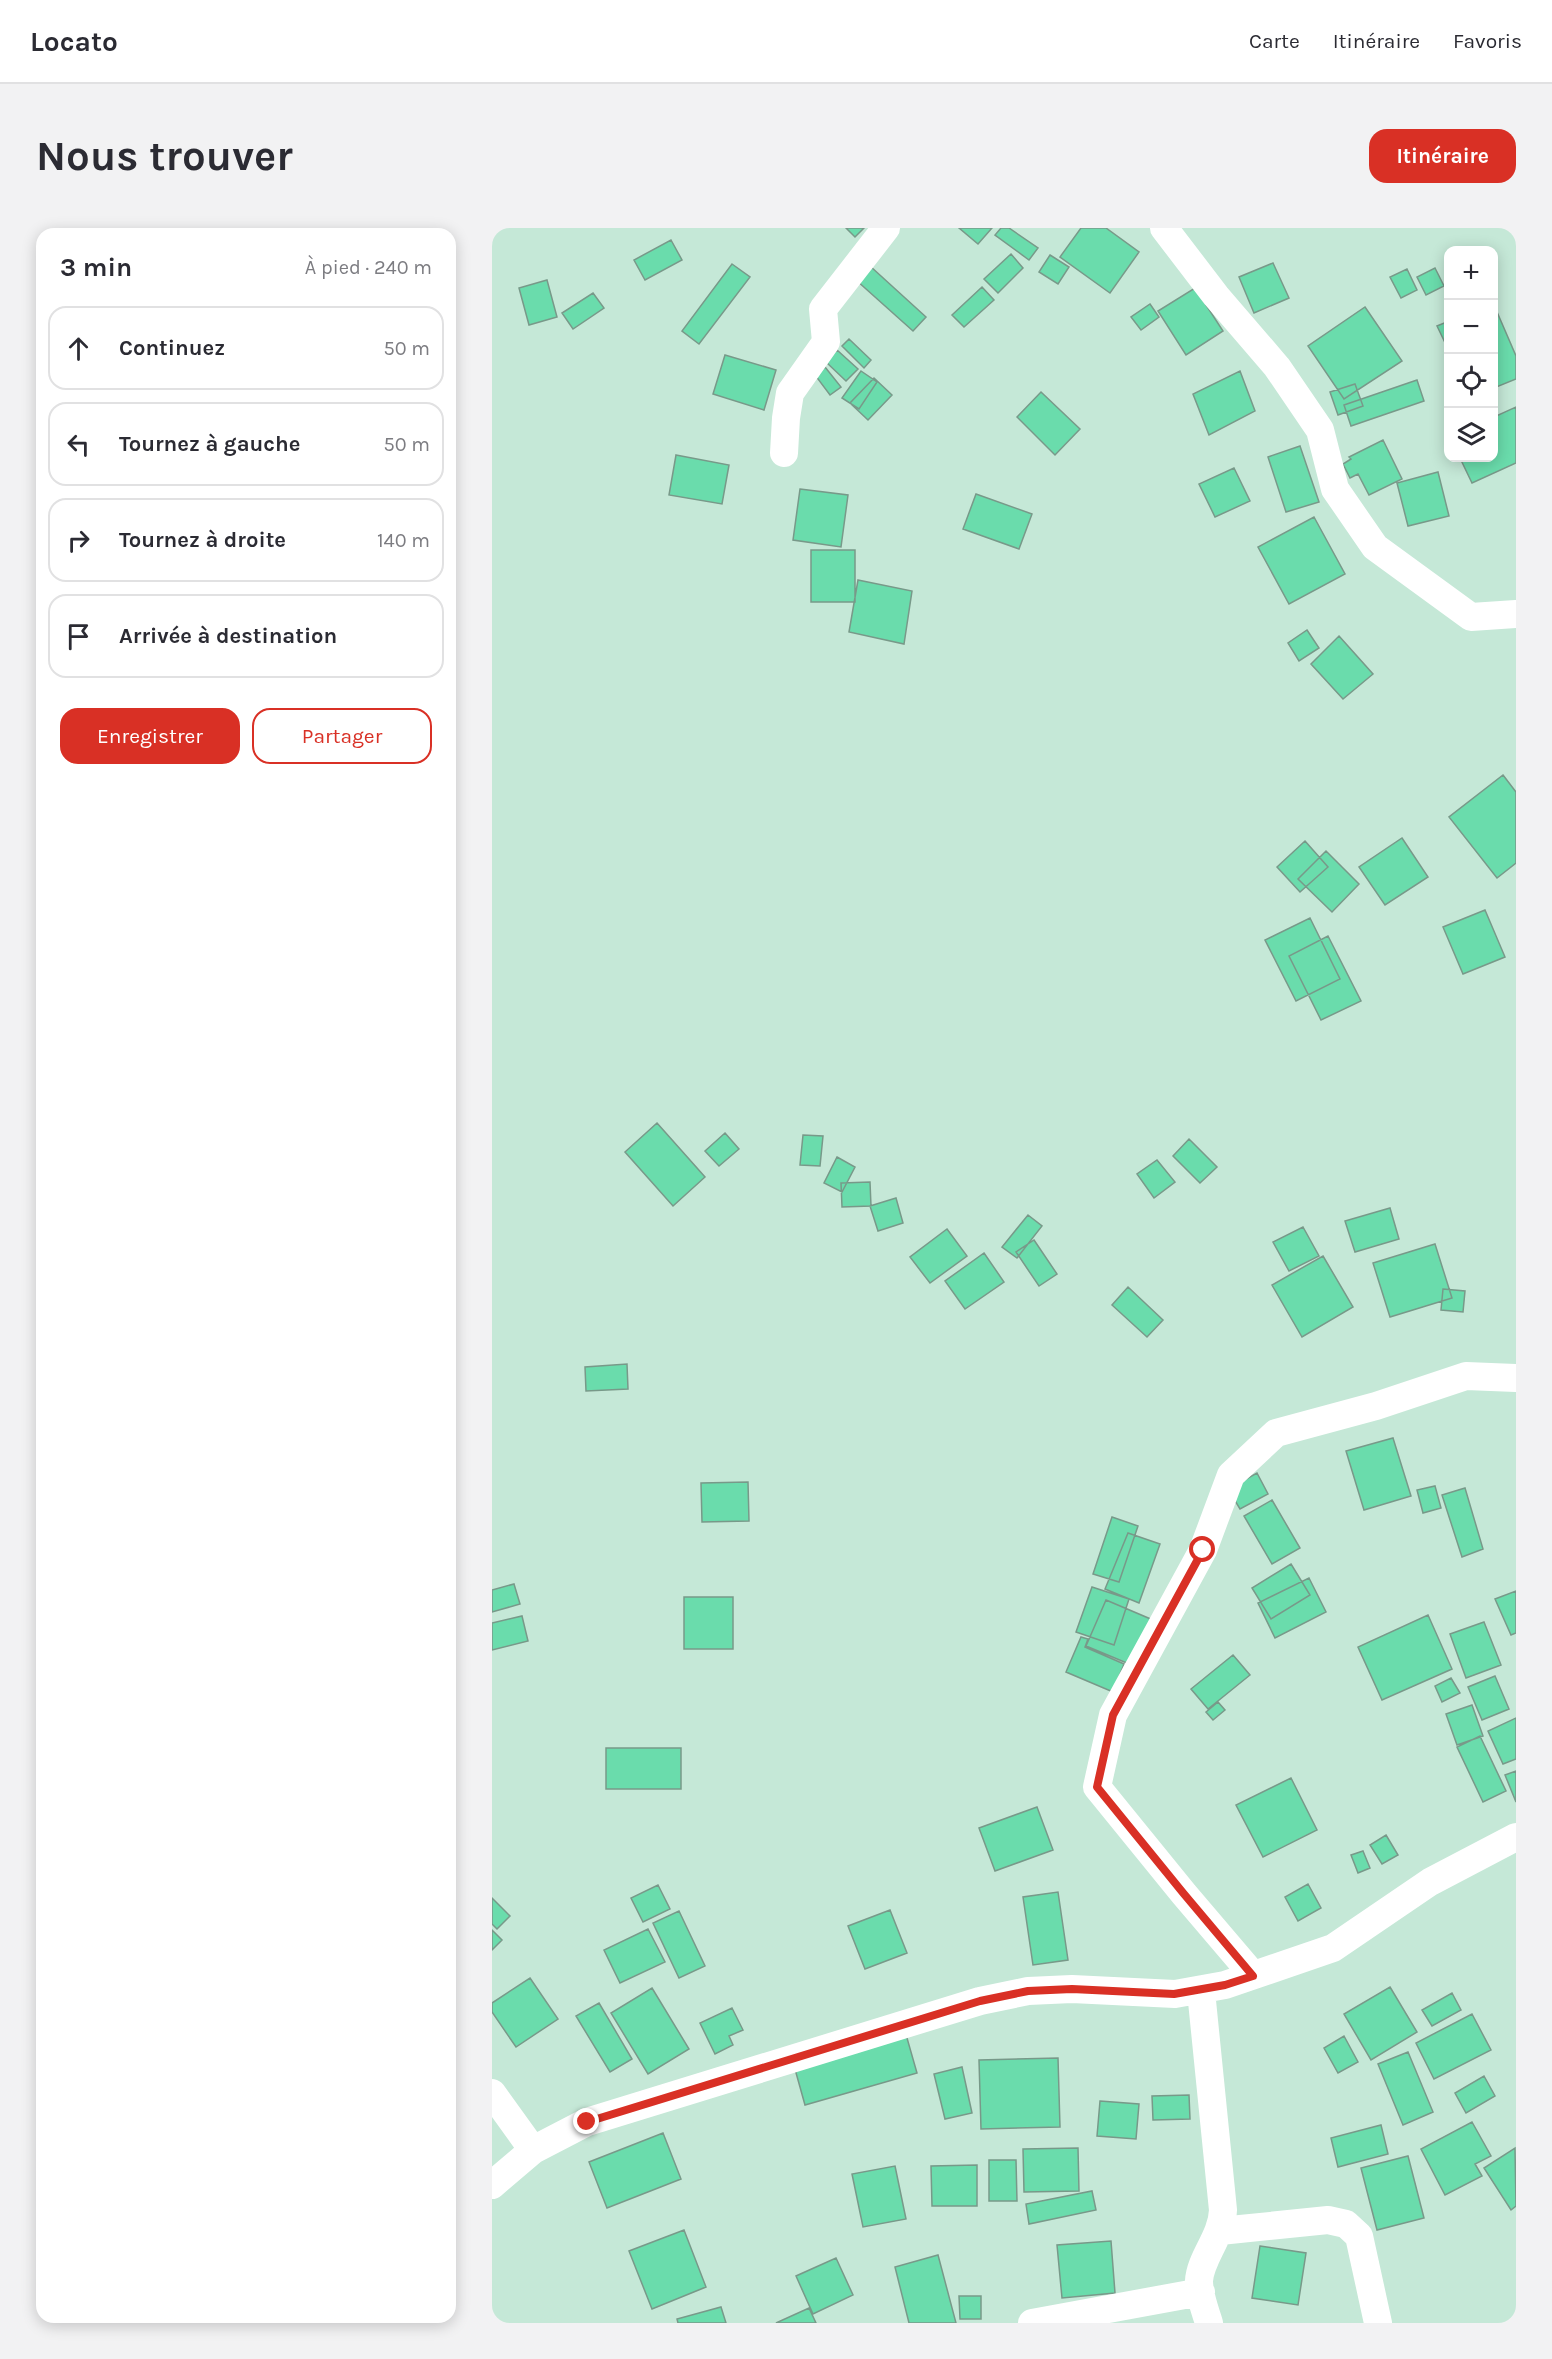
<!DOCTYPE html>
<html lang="fr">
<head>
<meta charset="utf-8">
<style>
	:root { --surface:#fff; --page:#f2f2f3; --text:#2b2b33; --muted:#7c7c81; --line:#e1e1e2; --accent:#d93025 }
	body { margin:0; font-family:Karla,sans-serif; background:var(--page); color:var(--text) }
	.controls { position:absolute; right:18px; top:18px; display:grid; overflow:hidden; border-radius:12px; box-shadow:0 3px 15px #0003 }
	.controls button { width:54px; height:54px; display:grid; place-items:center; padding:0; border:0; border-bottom:2px solid var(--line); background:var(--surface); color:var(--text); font:30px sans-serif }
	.stop { position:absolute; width:18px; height:18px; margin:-14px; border:4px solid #d93025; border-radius:50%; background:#fff }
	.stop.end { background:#d93025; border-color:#fff; box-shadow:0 2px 6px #0008 }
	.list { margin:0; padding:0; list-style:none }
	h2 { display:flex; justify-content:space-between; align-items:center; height:78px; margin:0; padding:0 24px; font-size:26px }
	h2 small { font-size:20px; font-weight:400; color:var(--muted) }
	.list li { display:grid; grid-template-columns:39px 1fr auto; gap:18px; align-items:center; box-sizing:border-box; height:84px; margin:0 12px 12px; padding:0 12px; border:2px solid var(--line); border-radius:18px }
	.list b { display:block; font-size:22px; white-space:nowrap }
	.list em { font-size:20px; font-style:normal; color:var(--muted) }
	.actions { display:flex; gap:12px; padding:18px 24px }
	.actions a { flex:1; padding:14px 0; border:2px solid var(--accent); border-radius:18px; text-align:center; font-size:21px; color:var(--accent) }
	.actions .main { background:var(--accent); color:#fff }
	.icon { flex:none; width:33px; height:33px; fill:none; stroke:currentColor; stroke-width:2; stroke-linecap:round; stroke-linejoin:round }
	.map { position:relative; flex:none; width:1024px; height:2095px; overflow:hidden; border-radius:18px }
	header { display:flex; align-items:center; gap:36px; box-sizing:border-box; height:84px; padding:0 30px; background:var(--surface); border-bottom:2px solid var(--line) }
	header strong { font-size:28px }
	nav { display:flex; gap:33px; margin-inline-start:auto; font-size:21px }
	.intro { display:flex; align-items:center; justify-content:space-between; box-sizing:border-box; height:144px; padding:0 36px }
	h1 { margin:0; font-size:42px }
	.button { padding:15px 27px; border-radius:18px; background:var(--accent); color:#fff; font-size:21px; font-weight:700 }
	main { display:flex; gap:36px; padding:0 36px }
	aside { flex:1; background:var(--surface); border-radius:18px; box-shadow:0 3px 15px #0003 }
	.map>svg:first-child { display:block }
</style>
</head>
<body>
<header>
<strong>Locato</strong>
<nav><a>Carte</a><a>Itinéraire</a><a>Favoris</a></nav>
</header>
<div class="intro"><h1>Nous trouver</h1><a class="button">Itinéraire</a></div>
<main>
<aside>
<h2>3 min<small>À pied · 240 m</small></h2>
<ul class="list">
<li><svg class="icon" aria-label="ahead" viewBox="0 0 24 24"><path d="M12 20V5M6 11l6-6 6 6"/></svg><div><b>Continuez</b></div><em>50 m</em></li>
<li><svg class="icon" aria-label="left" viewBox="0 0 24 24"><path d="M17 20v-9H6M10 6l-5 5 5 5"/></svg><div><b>Tournez à gauche</b></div><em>50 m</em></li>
<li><svg class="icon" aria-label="right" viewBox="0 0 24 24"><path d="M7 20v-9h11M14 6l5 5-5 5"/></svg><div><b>Tournez à droite</b></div><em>140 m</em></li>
<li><svg class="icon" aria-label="arrive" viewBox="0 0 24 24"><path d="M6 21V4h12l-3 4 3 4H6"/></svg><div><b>Arrivée à destination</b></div></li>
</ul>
<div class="actions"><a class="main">Enregistrer</a><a>Partager</a></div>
</aside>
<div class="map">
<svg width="1024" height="2095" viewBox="0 0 1024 2095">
	<rect width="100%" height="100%" fill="#c5e8d7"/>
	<path fill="#6adcac" stroke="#789989" stroke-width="1.5" d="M354,0H372L363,9Z
		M467,0H500L486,16Z
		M509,0H517L546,20L537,32L503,7Z
		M589,0H614L647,24L618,65L568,29Z
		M179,12L190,32L153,52L142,32Z
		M519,26L531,40L506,65L492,51Z
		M558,27L577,39L566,56L547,44Z
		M781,35L797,70L762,85L747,49Z
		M240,36L258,49L207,116L190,103Z
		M378,38L434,89L421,103L364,52Z
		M943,40L952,58L934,67L925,49Z
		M915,41L925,62L909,70L898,49Z
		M55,52L65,89L37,97L27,60Z
		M490,59L502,72L472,99L460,87Z
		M703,60L731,103L694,127L666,83Z
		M101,65L112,80L81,101L70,85Z
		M658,76L667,89L649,102L639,89Z
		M1002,77L1024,128V151L1002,160Z
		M873,79L910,133L852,171L816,118Z
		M957,93V123L945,98Z
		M357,111L379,132L372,140L350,118Z
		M345,122L366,141L354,153L334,134Z
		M233,127L284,142L272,182L221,166Z
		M333,139L349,159L338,167L323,147Z
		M369,143L385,154L367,181L350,170Z
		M748,143L763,183L717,207L701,166Z
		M382,150L400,167L376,192L358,175Z
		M925,152L932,173L859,198L852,177Z
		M863,156L871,178L846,187L838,164Z
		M549,164L588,201L563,227L525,189Z
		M1024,179V235L980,255L968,230H1002V189Z
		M891,212L910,251L877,267L866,246L858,250L851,236L859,231L857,229Z
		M808,218L827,274L794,284L776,229Z
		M184,227L237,237L230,276L177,267Z
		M742,240L758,273L723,289L707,256Z
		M946,244L957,288L916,298L905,255Z
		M308,261L356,267L349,319L301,312Z
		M484,266L540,286L527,321L471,301Z
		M822,289L853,346L797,376L766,319Z
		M319,322H363V374H319Z
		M366,352L420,363L412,416L357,404Z
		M815,402L827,420L807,433L796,415Z
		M847,408L881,446L851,471L819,436Z
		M1011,547L1024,564V635L1005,650L957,589Z
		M910,610L936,649L893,677L867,639Z
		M813,613L836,639L808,664L785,639Z
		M834,623L867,656L840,684L806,651Z
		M993,682L1013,729L971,746L951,699Z
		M818,690L848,751L804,773L773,712Z
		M836,708L869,773L829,792L797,728Z
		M165,895L213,949L181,978L133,924Z
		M233,905L247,921L227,938L213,923Z
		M311,907L331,908L328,938L308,937Z
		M697,911L725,939L708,955L681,928Z
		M345,929L363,939L350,964L332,955Z
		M665,932L683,954L662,970L645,946Z
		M378,954L379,978L350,979L349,955Z
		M404,970L411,995L386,1003L378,978Z
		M898,980L907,1011L863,1024L853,993Z
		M536,987L550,998L525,1030L510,1019Z
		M811,999L827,1028L797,1043L781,1014Z
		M455,1001L475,1028L438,1055L418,1029Z
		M542,1012L565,1046L547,1058L524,1024Z
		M943,1016L960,1070L898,1089L881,1035Z
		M492,1025L512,1054L473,1081L453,1053Z
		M831,1028L861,1079L810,1109L780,1057Z
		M636,1059L671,1092L655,1109L620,1077Z
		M951,1061L973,1063L971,1084L949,1082Z
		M135,1136L136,1161L94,1163L93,1139Z
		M901,1210L919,1268L872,1282L854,1223Z
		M765,1245L776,1266L748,1281L736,1261Z
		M256,1254L257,1293L210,1294L209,1255Z
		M943,1258L949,1280L931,1285L925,1262Z
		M973,1260L991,1321L970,1329L950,1267Z
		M780,1272L808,1320L780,1336L752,1288Z
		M620,1289L646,1298L627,1354L601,1346Z
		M636,1305L668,1316L647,1375L613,1361Z
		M799,1336L818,1367L779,1391L760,1360Z
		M817,1350L834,1384L783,1410L766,1375Z
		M22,1356L28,1376L0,1384V1362Z
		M600,1359L637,1371L622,1417L584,1404Z
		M1024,1363V1405L1019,1407L1003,1371Z
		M192,1369H241V1421H192Z
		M614,1372L661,1392L642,1438L594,1418Z
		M936,1387L960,1441L890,1472L866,1419Z
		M30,1388L36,1413L0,1422V1395Z
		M992,1394L1009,1437L974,1450L958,1406Z
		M589,1409L596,1411L593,1419L632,1436L621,1464L574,1444Z
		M741,1427L758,1447L716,1481L699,1461Z
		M1003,1448L1017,1481L990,1492L976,1459Z
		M959,1450L968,1465L950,1474L943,1458Z
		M726,1474L733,1482L721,1492L714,1484Z
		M980,1477L991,1508L965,1517L954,1486Z
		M1024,1490V1531L1011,1536L996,1503Z
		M988,1508L1014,1563L991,1574L965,1519Z
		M114,1520H189V1561H114Z
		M1024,1543V1574L1013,1547Z
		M799,1550L825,1602L771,1629L744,1577Z
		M545,1579L561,1622L503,1643L487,1600Z
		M894,1607L906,1627L890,1636L878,1617Z
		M871,1623L878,1640L866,1645L859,1627Z
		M816,1656L829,1680L806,1693L793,1669Z
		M166,1657L178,1681L151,1694L139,1670Z
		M566,1664L576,1732L541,1737L531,1669Z
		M0,1670L18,1688L5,1701L0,1696Z
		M398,1682L415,1725L373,1741L356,1698Z
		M187,1683L213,1738L187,1750L161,1695Z
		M156,1701L173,1734L128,1755L112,1722Z
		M0,1702L10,1712L0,1722Z
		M38,1750L66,1791L24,1819L0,1784V1775Z
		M898,1759L925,1804L879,1832L852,1786Z
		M160,1760L197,1821L156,1846L119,1785Z
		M960,1765L969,1782L940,1798L930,1782Z
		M107,1775L140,1831L118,1844L84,1788Z
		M240,1780L251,1802L237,1808L241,1817L223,1826L208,1795Z
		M980,1786L999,1822L942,1851L924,1815Z
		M413,1803L425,1845L313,1877L301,1834Z
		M852,1808L866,1834L846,1845L832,1820Z
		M916,1824L941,1884L911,1897L886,1836Z
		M566,1830L568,1899L489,1901L487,1832Z
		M470,1839L480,1885L453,1891L442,1846Z
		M992,1848L1003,1868L974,1885L963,1865Z
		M697,1867L698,1891L661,1892L660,1868Z
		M608,1873L647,1876L644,1911L605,1908Z
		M980,1894L999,1928L983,1936L990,1948L953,1967L929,1921Z
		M889,1897L896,1926L846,1939L839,1910Z
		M171,1905L189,1951L115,1980L97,1934Z
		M586,1920L587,1963L532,1964L531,1921Z
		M1023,1920L1024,1978L1019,1982L992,1940Z
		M916,1928L932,1990L885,2002L869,1940Z
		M497,1932H524L525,1973H497Z
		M485,1937V1978H440L439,1938Z
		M403,1938L414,1991L371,1999L360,1946Z
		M600,1963L604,1982L537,1996L534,1976Z
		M192,2002L214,2059L160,2081L137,2023Z
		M619,2013L623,2065L570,2070L565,2017Z
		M768,2018L814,2025L806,2077L760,2070Z
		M446,2027L464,2095H417L403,2039Z
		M344,2030L361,2067L321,2086L304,2048Z
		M467,2068H489V2091H468Z
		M229,2079L234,2095H186L185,2091Z
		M317,2080L324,2095H284Z"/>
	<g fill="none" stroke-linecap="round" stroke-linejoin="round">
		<path stroke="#fff" stroke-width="28" d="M672,0L724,68L785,139L828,202L843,261L883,319L979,389L1024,386
			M292,225L294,190L298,165L334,114L331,81L394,0
			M761,1747L692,1666L605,1559L621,1487L711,1322L739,1247L784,1205L884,1178L974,1148L1024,1150
			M709,1763L731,1982C730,2009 708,2030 707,2053C707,2067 713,2082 717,2095
			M0,1865L41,1922
			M0,1957L41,1922L95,1894L488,1773L536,1763L580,1761L683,1766L733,1757L841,1720L938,1654L1024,1609
			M728,2003L836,1992L854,1996L867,2008L886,2095
			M540,2095L709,2064"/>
	</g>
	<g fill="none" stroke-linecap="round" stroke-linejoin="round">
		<path stroke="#d93025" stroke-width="8" d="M95,1894L488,1773L536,1763L580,1761L682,1766L733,1757L761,1748L692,1666L605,1559L621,1487L711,1322"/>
	</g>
</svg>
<div class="controls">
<button>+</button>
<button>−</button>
<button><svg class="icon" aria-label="locate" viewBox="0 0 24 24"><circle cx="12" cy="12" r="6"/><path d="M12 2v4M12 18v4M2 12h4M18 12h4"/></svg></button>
<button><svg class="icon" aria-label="layers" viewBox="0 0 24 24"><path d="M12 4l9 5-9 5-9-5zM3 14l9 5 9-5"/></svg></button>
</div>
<div class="stop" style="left:711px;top:1322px"></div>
<div class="stop end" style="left:95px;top:1894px"></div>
</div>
</main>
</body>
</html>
